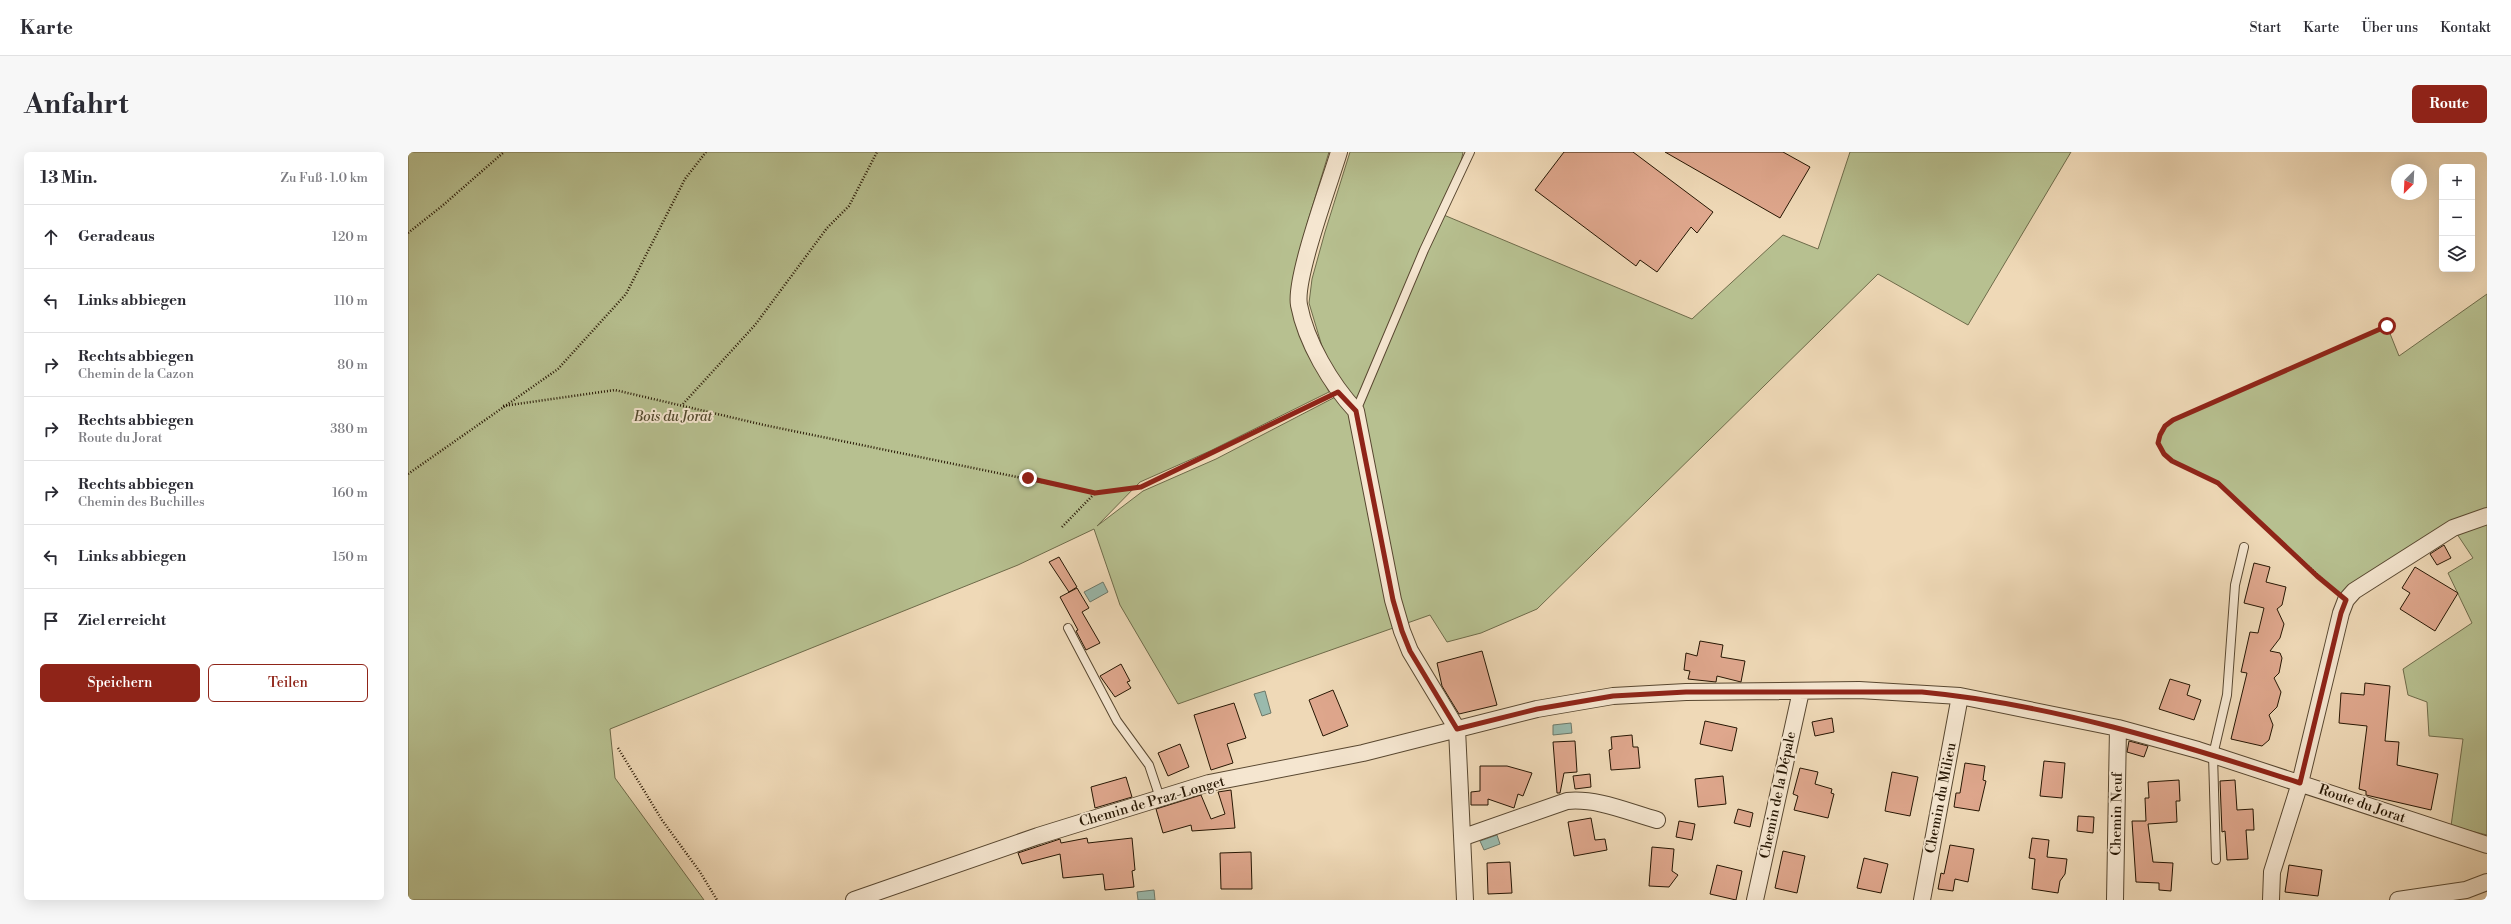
<!DOCTYPE html>
<html lang="de">
<head>
<meta charset="utf-8">
<style>
	:root { --surface:#fff; --page:#f7f7f7; --text:#2b2b33; --muted:#7c7c81; --line:#e1e1e2; --accent:#8f2418 }
	body { margin:0; font-family:"Libre Bodoni",serif; background:var(--page); color:var(--text) }
	.controls { position:absolute; right:12px; top:12px; display:grid; overflow:hidden; border-radius:6px; box-shadow:0 4px 16px #0002 }
	.controls button { width:36px; height:36px; display:grid; place-items:center; padding:0; border:0; border-bottom:1px solid var(--line); background:var(--surface); color:var(--text); font:20px sans-serif }
	.compass { position:absolute; left:1983px; top:12px; width:36px; height:36px; border-radius:50%; background:var(--surface); box-shadow:0 4px 16px #0002; rotate:204deg }
	.stop { position:absolute; width:12px; height:12px; margin:-9px; border:3px solid #8f2418; border-radius:50%; background:#fff }
	.stop.end { background:#8f2418; border-color:#fff; box-shadow:0 1px 4px #0008 }
	.list { margin:0; padding:0; list-style:none }
	h2 { display:flex; justify-content:space-between; align-items:center; height:52px; margin:0; padding:0 16px; font-size:17px }
	h2 small { font-size:13px; font-weight:400; color:var(--muted) }
	.list li { display:grid; grid-template-columns:26px 1fr auto; gap:12px; align-items:center; box-sizing:border-box; height:64px; padding:0 16px; border-top:1px solid var(--line) }
	.list b { display:block; font-size:15px; white-space:nowrap }
	.list p { margin:0; font-size:13px; white-space:nowrap; color:var(--muted) }
	.list em { font-size:13px; font-style:normal; color:var(--muted) }
	.actions { display:flex; gap:8px; padding:12px 16px }
	.actions a { flex:1; padding:9px 0; border:1px solid var(--accent); border-radius:6px; text-align:center; font-size:14px; color:var(--accent) }
	.actions .main { background:var(--accent); color:#fff }
	.icon { flex:none; width:22px; height:22px; fill:none; stroke:currentColor; stroke-width:2; stroke-linecap:round; stroke-linejoin:round }
	.map { position:relative; flex:none; width:2079px; height:748px; overflow:hidden; border-radius:6px }
	header { display:flex; align-items:center; gap:24px; box-sizing:border-box; height:56px; padding:0 20px; background:var(--surface); border-bottom:1px solid var(--line) }
	header strong { font-size:19px }
	nav { display:flex; gap:22px; margin-inline-start:auto; font-size:14px }
	.intro { display:flex; align-items:center; justify-content:space-between; box-sizing:border-box; height:96px; padding:0 24px }
	h1 { margin:0; font-size:28px }
	.button { padding:10px 18px; border-radius:6px; background:var(--accent); color:#fff; font-size:14px; font-weight:700 }
	main { display:flex; gap:24px; padding:0 24px }
	aside { flex:1; background:var(--surface); border-radius:6px; box-shadow:0 4px 16px #0002 }
	.map>svg:first-child { display:block }
</style>
</head>
<body>
<header>
<strong>Karte</strong>
<nav><a>Start</a><a>Karte</a><a>Über uns</a><a>Kontakt</a></nav>
</header>
<div class="intro"><h1>Anfahrt</h1><a class="button">Route</a></div>
<main>
<aside>
<h2>13 Min.<small>Zu Fuß · 1.0 km</small></h2>
<ul class="list">
<li><svg class="icon" aria-label="ahead" viewBox="0 0 24 24"><path d="M12 20V5M6 11l6-6 6 6"/></svg><div><b>Geradeaus</b></div><em>120 m</em></li>
<li><svg class="icon" aria-label="left" viewBox="0 0 24 24"><path d="M17 20v-9H6M10 6l-5 5 5 5"/></svg><div><b>Links abbiegen</b></div><em>110 m</em></li>
<li><svg class="icon" aria-label="right" viewBox="0 0 24 24"><path d="M7 20v-9h11M14 6l5 5-5 5"/></svg><div><b>Rechts abbiegen</b><p>Chemin de la Cazon</p></div><em>80 m</em></li>
<li><svg class="icon" aria-label="right" viewBox="0 0 24 24"><path d="M7 20v-9h11M14 6l5 5-5 5"/></svg><div><b>Rechts abbiegen</b><p>Route du Jorat</p></div><em>380 m</em></li>
<li><svg class="icon" aria-label="right" viewBox="0 0 24 24"><path d="M7 20v-9h11M14 6l5 5-5 5"/></svg><div><b>Rechts abbiegen</b><p>Chemin des Buchilles</p></div><em>160 m</em></li>
<li><svg class="icon" aria-label="left" viewBox="0 0 24 24"><path d="M17 20v-9H6M10 6l-5 5 5 5"/></svg><div><b>Links abbiegen</b></div><em>150 m</em></li>
<li><svg class="icon" aria-label="arrive" viewBox="0 0 24 24"><path d="M6 21V4h12l-3 4 3 4H6"/></svg><div><b>Ziel erreicht</b></div></li>
</ul>
<div class="actions"><a class="main">Speichern</a><a>Teilen</a></div>
</aside>
<div class="map">
<svg width="2079" height="748" viewBox="0 0 2079 748">
	<rect width="100%" height="100%" fill="#efd9b7"/>
	<filter id="stains"><feTurbulence type="fractalNoise" baseFrequency=".005" numOctaves="4"/><feColorMatrix values="0 0 0 0 .2 0 0 0 0 .09 0 0 0 0 .02 0 0 0 .5 -.17"/></filter>
	<radialGradient id="worn" r=".72"><stop offset=".6" stop-color="#630" stop-opacity="0"/><stop offset="1" stop-color="#630" stop-opacity=".3"/></radialGradient>
	<path fill="#b7c090" stroke="#6e6b4a" d="M0,0H921L899,72L884,155L905,208L921,240L802,299L732,330L689,374L735,339L808,307L935,241L916,201L901,151L904,127L917,80L942,0H1055L1053,10L1031,61L1284,167L1375,83L1410,97L1442,0H1663L1560,173L1470,122L1129,457L1073,481L1039,490L1022,463L770,552L712,453L686,377L610,413L202,577L207,626L296,748H0Z
		M2079,142V683L2043,674L2055,587L2021,584L2019,550L2000,543L1995,517L2064,471L2040,421L2065,406L2045,376L1938,448L1909,424L1810,331L1764,309L1756,302L1750,291L1752,283L1757,274L1765,268L1979,174L1991,204Z"/>
	<path fill="#9abaad" stroke="#6c7869" d="M695,430L700,440L682,450L676,440Z
		M857,539L863,561L854,564L846,542Z
		M1163,571L1164,581L1145,583V573Z
		M1089,683L1092,692L1076,698L1072,689Z
		M746,738L747,748H730L729,740Z"/>
	<path fill="#dfa78d" stroke="#261603" d="M1156,0H1225L1305,60L1289,81L1283,75L1249,120L1232,108L1228,114L1127,38Z
		M1257,0H1375L1402,15L1372,66Z
		M2036,393L2043,406L2029,413L2022,402Z
		M651,405L669,435L661,440L641,410Z
		M1846,411L1862,415L1858,430L1878,435L1874,453L1869,457L1876,472L1872,486L1862,499L1872,501L1874,506L1871,521L1866,526L1873,540L1869,555L1861,563L1865,573L1861,588L1854,594L1823,587L1839,521L1833,520L1842,480L1850,481L1856,456L1836,451Z
		M2007,415L2050,441L2027,479L1992,457L2002,441L1994,436Z
		M669,436L681,456L674,460L692,491L678,498L668,479L670,478L652,445Z
		M1292,489L1315,493L1313,505L1337,509L1333,530L1309,524L1308,530L1280,527L1282,519L1276,518L1278,501L1289,504Z
		M1074,499L1089,553L1051,562L1034,534L1029,511Z
		M713,512L722,529L719,530L723,536L707,545L692,524Z
		M1762,527L1782,533L1779,543L1793,548L1786,568L1751,557Z
		M1957,531L1982,534L1977,589L1991,590L1989,613L2030,622L2023,658L1958,643V639L1951,637L1959,574L1931,571L1933,541L1956,543Z
		M925,538L940,574L915,584L901,548Z
		M826,551L838,586L819,592L825,611L803,618L786,563Z
		M1424,566L1426,580L1407,584L1404,570Z
		M1297,569L1329,576L1324,599L1292,592Z
		M1224,583L1225,595H1230L1232,616L1203,618L1201,598L1204,597L1203,585Z
		M1167,589L1169,620L1156,621L1152,641H1149L1145,590Z
		M1721,589L1740,594L1736,605L1719,600Z
		M772,592L781,615L760,624L750,601Z
		M1636,609L1657,611L1654,646L1632,644Z
		M1557,611L1577,614L1575,628L1578,629L1571,659L1546,655L1548,641H1552Z
		M1072,614H1099L1124,621L1115,644L1110,642L1106,656L1080,647V653H1063V640L1072,639Z
		M1392,616L1410,620L1407,632L1424,637L1423,641L1426,642L1420,666L1386,658L1390,644L1385,642Z
		M1484,620L1510,625L1502,664L1477,659Z
		M1182,622L1183,635L1167,637L1165,624Z
		M1315,624L1318,652L1290,655L1287,627Z
		M718,625L724,645L687,656L683,635Z
		M1771,628L1772,649H1768L1769,670L1740,672L1745,710L1765,711L1763,739L1751,738V731L1728,730L1724,669H1738L1737,646H1741L1740,630Z
		M1827,628L1829,658L1845,657L1846,678H1838L1840,707L1819,708L1817,679L1814,680L1812,629Z
		M823,638L827,676L784,679L783,673L755,681L748,657L793,643L803,667L817,662L810,640Z
		M1330,657L1345,661L1342,675L1326,671Z
		M1670,664L1686,665L1685,681L1669,679Z
		M1183,666L1187,688L1197,687L1199,698L1166,704L1160,670Z
		M1271,669L1287,672L1284,688L1268,685Z
		M679,686L680,691L724,686L727,718L724,719L726,735L697,738L695,722L655,726L652,702L614,712L610,701L652,687L653,691Z
		M1624,686L1641,688L1639,705L1659,707L1657,722L1652,729L1650,741L1624,737L1627,707L1621,706Z
		M1542,693L1566,697L1560,730L1547,727L1545,739L1530,737L1533,721L1536,722Z
		M1244,695L1266,697L1264,719L1270,723L1261,735L1241,734Z
		M1375,699L1397,704L1389,741L1367,736Z
		M843,700L844,737H813L812,701Z
		M1456,706L1480,712L1473,741L1449,736Z
		M1102,710L1104,741L1080,742L1079,711Z
		M1309,713L1334,719L1328,748L1302,742Z
		M1881,713L1914,718L1910,744L1877,740Z"/>
	<g fill="none" stroke-linecap="round" stroke-linejoin="round">
		<defs>
			<path id="lane" d="M948,259L1016,98L1062,0
				M660,476L709,569L741,613L752,646
				M1808,708L1805,603L1819,543L1827,433L1836,395"/>
			<path id="street" d="M931,0C922,30 886,127 891,153C898,190 923,232 948,259L985,448L994,479L1002,499L1049,577L1057,748
				M1056,685L1159,649C1189,646 1220,660 1249,668
				M446,748L630,684L801,631L955,601L1129,557L1205,544L1278,540L1451,538L1552,544L1710,576L1790,598L2079,693
				M1347,748L1393,539
				M1514,748L1552,544
				M1707,748L1710,576
				M1863,748L1864,720L1892,631L1933,461L1938,448L1946,439L2045,376L2079,364
				M1990,748L2058,738L2079,730"/>
		</defs>
		<use href="#lane" stroke="#584730" stroke-width="10"/>
		<use href="#street" stroke="#584730" stroke-width="18"/>
		<path stroke="#261603" stroke-width="2.5" stroke-dasharray="1 2" stroke-linecap="butt" d="M0,81L34,54L96,0
			M275,252L347,173L419,76L441,54L469,0
			M95,254L207,238L356,273L687,341L733,335L919,245
			M0,322L150,217L218,142L277,27L298,0
			M654,375L687,341
			M1927,439L1810,331L1764,309L1756,302L1750,291L1752,283L1757,274L1765,268L1979,174
			M210,596L254,668L292,720L309,748"/>
		<use href="#lane" stroke="#f5e6d0" stroke-width="8"/>
		<use href="#street" stroke="#f5e6d0" stroke-width="16"/>
	</g>
	<g fill="none" stroke-linecap="round" stroke-linejoin="round">
		<path stroke="#8f2418" stroke-width="5" d="M620,326L687,341L733,335L930,240L948,259L985,448L994,479L1002,499L1049,577L1129,557L1205,544L1278,540H1514C1642,552 1769,591 1892,631L1933,461L1938,448L1909,424L1810,331L1764,309L1756,302L1750,291L1752,283L1757,274L1765,268L1979,174"/>
	</g>
	<g text-anchor="middle" dominant-baseline="central" stroke-width="4" stroke-linejoin="round" paint-order="stroke">
		<g font-size="14" font-style="italic" fill="#52492d" stroke="#f5e6d0">
			<text x="265" y="265">Bois du Jorat</text>
		</g>
		<g font-size="14" fill="#261603" stroke="#f5e6d0">
			<text transform="translate(1370 643) rotate(-78)">Chemin de la Dépale</text>
			<text transform="translate(1533 646) rotate(-79)">Chemin du Milieu</text>
			<text transform="translate(744 650) rotate(-16)">Chemin de Praz-Longet</text>
			<text transform="translate(1954 652) rotate(19)">Route du Jorat</text>
			<text transform="translate(1709 662) rotate(-89)">Chemin Neuf</text>
		</g>
	</g>
	<rect width="100%" height="100%" filter="url(#stains)"/>
	<rect width="100%" height="100%" fill="url(#worn)"/>
</svg>
<div class="controls">
<button>+</button>
<button>−</button>
<button><svg class="icon" aria-label="layers" viewBox="0 0 24 24"><path d="M12 4l9 5-9 5-9-5zM3 14l9 5 9-5"/></svg></button>
</div>
<svg class="compass" viewBox="-18 -18 36 36"><path d="M0-13l5 13h-10z" fill="#e53935"/><path d="M0 13l5-13h-10z" fill="#7c7c81"/></svg>
<div class="stop" style="left:1979px;top:174px"></div>
<div class="stop end" style="left:620px;top:326px"></div>
</div>
</main>
</body>
</html>
